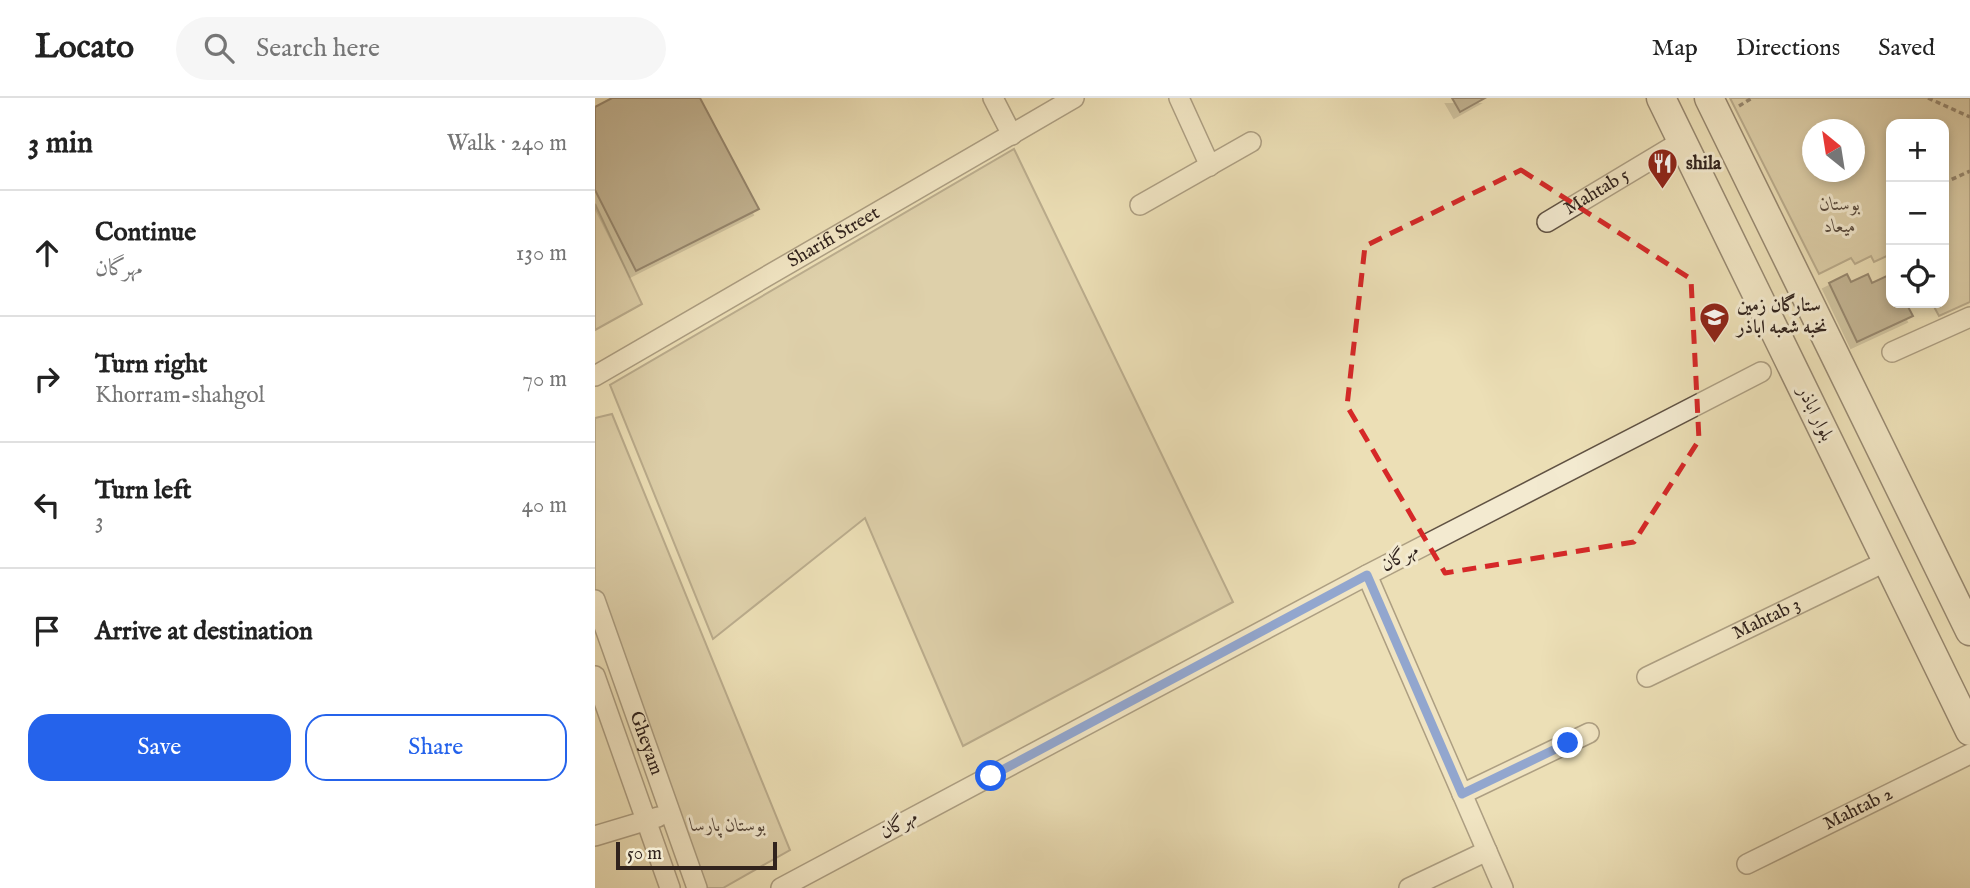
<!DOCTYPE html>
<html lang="en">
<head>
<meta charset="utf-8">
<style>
	:root { --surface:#fff; --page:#f6f6f6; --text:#222; --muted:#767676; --line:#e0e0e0; --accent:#2563eb }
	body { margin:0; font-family:"IM FELL English",Amiri,serif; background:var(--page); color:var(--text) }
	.controls { position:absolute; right:21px; top:21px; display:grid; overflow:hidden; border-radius:14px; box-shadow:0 4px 10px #0003 }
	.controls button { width:63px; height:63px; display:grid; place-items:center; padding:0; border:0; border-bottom:2px solid var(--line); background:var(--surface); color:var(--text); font:35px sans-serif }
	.compass { position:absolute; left:1207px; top:21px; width:63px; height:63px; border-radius:50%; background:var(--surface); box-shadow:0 4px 10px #0003; rotate:330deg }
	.scale { position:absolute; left:21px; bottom:18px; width:161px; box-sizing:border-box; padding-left:7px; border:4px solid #31231d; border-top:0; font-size:19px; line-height:24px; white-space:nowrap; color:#31231d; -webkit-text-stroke:5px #f3ead0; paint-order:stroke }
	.stop { position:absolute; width:21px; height:21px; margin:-16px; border:5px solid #2563eb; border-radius:50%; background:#fff }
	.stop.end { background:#2563eb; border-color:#fff; box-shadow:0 2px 7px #0008 }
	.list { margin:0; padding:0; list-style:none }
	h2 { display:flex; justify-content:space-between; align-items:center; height:91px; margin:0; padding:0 28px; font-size:30px }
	h2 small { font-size:23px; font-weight:400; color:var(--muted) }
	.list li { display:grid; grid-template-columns:46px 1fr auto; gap:21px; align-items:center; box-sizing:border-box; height:126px; padding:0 28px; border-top:2px solid var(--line) }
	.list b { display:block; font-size:26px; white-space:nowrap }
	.list p { margin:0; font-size:23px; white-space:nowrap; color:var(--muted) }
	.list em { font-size:23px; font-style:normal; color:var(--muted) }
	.actions { display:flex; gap:14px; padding:21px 28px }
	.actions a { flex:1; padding:16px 0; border:2px solid var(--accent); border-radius:21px; text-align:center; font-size:24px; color:var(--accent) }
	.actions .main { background:var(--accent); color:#fff }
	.icon { flex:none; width:38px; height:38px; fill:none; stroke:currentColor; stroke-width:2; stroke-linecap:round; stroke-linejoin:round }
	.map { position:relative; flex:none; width:1375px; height:790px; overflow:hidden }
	header { display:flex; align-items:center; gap:42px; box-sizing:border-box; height:98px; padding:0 35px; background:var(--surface); border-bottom:2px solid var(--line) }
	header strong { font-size:33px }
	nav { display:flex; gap:38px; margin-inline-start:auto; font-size:24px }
	.search { width:490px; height:63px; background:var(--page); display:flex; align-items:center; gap:18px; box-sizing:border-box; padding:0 24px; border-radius:38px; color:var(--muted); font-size:26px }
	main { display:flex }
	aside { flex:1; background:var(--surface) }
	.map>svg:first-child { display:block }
</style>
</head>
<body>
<header>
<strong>Locato</strong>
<div class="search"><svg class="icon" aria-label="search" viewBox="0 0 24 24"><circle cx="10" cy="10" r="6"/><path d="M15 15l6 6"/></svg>Search here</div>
<nav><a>Map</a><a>Directions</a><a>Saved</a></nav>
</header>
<main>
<aside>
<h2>3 min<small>Walk · 240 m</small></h2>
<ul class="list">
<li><svg class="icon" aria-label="ahead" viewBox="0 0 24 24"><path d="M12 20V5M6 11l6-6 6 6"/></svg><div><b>Continue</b><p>مهرگان</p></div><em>130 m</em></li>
<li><svg class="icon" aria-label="right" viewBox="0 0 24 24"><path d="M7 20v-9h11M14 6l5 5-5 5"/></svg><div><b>Turn right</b><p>Khorram-shahgol</p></div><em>70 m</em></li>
<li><svg class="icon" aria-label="left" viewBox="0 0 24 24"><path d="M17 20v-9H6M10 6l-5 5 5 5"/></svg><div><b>Turn left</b><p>3</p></div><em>40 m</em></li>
<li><svg class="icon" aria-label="arrive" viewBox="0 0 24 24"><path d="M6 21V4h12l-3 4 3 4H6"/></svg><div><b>Arrive at destination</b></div></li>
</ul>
<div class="actions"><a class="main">Save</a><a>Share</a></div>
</aside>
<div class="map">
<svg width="1375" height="790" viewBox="0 0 1375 790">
	<defs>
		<filter id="shadow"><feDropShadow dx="-6" dy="6" stdDeviation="0" flood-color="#0004"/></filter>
	</defs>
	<rect width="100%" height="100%" fill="#ecdfb6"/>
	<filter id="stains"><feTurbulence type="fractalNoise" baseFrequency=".00286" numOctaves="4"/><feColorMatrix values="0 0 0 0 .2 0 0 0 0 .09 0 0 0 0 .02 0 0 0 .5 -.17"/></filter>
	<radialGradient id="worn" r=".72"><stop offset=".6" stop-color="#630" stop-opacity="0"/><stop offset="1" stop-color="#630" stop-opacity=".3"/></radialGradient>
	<path fill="#ccbf9c" stroke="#7e715c" stroke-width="2" fill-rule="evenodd" d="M1135,0H1375V204L1344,218L1337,205H1349V26H1296V156L1279,164L1276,158L1260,166L1256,160L1224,176ZM1218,32H1260V74H1218Z
		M419,51L638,504L368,648L270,420L118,541L15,287Z
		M0,106L47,206L0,232Z
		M17,316L195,752L128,790H104L0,495V320Z"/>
	<path fill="#92856d" stroke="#31231d" stroke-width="2" filter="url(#shadow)" d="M17,0H105L164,111L41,173L0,92V9Z
		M857,0H890L865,14Z
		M1252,176L1256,184L1273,176L1277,185L1296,176V205H1311L1318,218L1262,244L1234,185Z"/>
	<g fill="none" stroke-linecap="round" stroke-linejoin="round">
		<defs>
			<g id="minor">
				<path d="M398,0L417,37"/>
				<path d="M584,0L615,68"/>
				<path d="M545,107L656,44"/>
				<path id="s1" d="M952,124L1087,43"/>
				<path d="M1297,254L1375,219"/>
				<path id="s2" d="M0,278L479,0"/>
				<path d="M772,477L908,790"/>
				<path id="s3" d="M0,502L102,790"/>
				<path d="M0,578L75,790"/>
				<path id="s4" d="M1052,579L1292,463"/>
				<path d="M867,696L994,635"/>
				<path d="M0,738L63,719"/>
				<path id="s5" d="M1152,766L1375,656"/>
				<path d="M186,790L772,477L1166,274"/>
				<path d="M814,790L892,753"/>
			</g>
			<path id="secondary" d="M1066,0L1375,633
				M1114,0L1375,533"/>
		</defs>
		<use href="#minor" stroke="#605243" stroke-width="22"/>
		<use href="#secondary" stroke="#31231d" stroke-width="31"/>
		<path stroke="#31231d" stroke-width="3.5" stroke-dasharray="5 3.5" stroke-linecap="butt" d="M1333,0L1375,19
			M1144,8L1157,0
			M1349,85L1375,73"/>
		<use href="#minor" stroke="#f3ead0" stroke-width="19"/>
		<use href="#secondary" stroke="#f3ead0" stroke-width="28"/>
	</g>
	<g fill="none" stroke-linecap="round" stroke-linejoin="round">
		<path stroke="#2563eb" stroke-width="9" d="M396,678L772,477L867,696L973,645"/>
	</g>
	<path d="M0 0H1375V790H0ZM926,72L1096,181L1104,342L1039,444L850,475L752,308L770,148Z" fill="#ecdfb6" fill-opacity=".55" fill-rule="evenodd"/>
	<path fill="none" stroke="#d62828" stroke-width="5" stroke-dasharray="14 9" stroke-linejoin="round" d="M926,72L1096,181L1104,342L1039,444L850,475L752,308L770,148Z"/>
	<defs>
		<symbol id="restaurant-pin" viewBox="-11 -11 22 30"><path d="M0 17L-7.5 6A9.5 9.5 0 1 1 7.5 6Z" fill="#8f2418" stroke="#f3ead0"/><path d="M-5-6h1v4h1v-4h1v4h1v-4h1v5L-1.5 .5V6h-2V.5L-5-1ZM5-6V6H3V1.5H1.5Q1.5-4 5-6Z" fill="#fff"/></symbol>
		<symbol id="school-pin" viewBox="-11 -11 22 30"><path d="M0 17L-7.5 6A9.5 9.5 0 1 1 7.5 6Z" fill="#8f2418" stroke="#f3ead0"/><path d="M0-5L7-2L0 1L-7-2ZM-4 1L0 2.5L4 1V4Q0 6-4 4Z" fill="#fff"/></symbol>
	</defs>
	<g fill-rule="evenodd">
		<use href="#restaurant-pin" x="1050" y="48" width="35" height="47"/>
		<use href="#school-pin" x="1102" y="202" width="35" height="47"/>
	</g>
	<g text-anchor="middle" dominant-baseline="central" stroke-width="6" stroke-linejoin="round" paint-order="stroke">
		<g font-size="19" font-weight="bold" fill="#31231d" stroke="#f3ead0" text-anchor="start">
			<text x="1091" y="66">shila</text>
			<text x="1142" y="208">ستارگان زمین<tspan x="1142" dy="22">نخبه شعبه اباذر</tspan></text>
		</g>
		<g font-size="19" fill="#31231d" stroke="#f3ead0">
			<text stroke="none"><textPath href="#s1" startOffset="58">Mahtab 5</textPath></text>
			<text stroke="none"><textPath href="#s2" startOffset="276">Sharifi Street</textPath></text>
			<text transform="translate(1220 316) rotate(64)">بلوار اباذر</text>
			<text transform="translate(805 460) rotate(-27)">مهرگان</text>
			<text stroke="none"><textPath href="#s4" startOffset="133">Mahtab 3</textPath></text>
			<text stroke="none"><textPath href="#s3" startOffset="152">Gheyam</textPath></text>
			<text stroke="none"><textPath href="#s5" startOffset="124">Mahtab 2</textPath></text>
			<text transform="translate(304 727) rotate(-28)">مهرگان</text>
		</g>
		<g font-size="19" font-style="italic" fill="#584a3d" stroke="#f3ead0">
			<text x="1245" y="107">بوستان<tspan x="1245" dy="22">میعاد</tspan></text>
			<text x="133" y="728">بوستان پارسا</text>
		</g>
	</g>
	<rect width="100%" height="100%" filter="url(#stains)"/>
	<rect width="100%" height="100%" fill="url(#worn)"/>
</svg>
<div class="controls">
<button>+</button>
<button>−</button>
<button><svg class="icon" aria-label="locate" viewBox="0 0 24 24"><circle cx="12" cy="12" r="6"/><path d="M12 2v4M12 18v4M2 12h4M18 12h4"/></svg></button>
</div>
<svg class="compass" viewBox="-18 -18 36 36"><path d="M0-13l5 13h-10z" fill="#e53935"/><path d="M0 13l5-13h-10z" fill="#767676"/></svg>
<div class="scale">50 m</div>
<div class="stop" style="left:396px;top:678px"></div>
<div class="stop end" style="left:973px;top:645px"></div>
</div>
</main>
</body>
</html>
